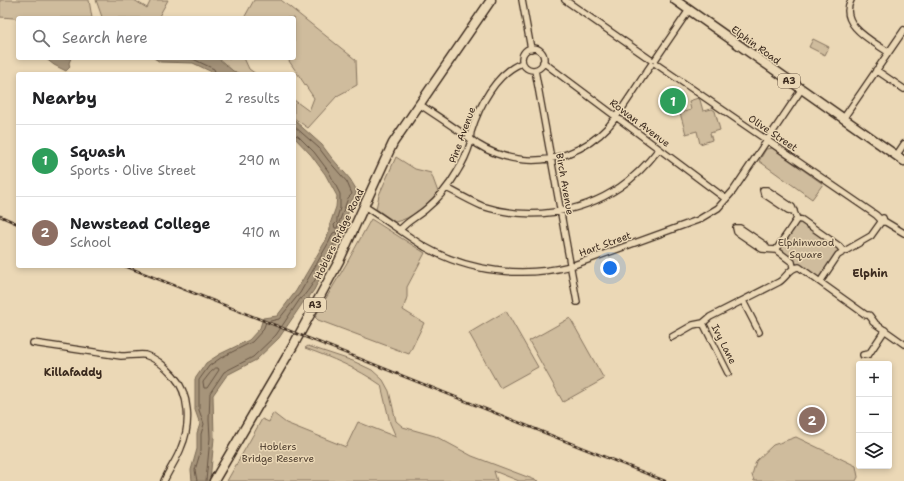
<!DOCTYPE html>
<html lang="en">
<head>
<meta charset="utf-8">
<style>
	:root { --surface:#fff; --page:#f6f6f6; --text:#202124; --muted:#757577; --line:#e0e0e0; --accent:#c8321e }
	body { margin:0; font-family:"Shantell Sans",sans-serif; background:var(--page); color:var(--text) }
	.controls { position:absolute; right:12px; bottom:12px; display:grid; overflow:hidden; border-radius:4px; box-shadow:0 2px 6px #0003 }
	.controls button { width:36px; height:36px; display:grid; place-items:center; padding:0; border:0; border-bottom:1px solid var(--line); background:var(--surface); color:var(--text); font:20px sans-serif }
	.you { position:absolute; left:610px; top:268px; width:14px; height:14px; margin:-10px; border:3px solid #fff; border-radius:50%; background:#1a73e8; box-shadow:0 0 0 6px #1a73e833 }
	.badge { display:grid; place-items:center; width:26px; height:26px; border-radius:50%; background:var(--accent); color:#fff; font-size:13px; font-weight:700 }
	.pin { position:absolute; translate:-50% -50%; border:2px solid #fff; box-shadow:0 1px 4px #0006 }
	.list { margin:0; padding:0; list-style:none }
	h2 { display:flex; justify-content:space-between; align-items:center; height:52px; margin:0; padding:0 16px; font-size:17px }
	h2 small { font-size:13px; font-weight:400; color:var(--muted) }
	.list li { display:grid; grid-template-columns:26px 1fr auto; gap:12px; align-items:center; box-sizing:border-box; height:72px; padding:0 16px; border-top:1px solid var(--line) }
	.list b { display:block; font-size:15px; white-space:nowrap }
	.list p { margin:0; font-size:13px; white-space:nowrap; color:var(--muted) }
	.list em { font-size:13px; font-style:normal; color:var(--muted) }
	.icon { flex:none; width:22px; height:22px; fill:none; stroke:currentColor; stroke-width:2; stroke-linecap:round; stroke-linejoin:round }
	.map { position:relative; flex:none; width:904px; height:481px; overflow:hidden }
	.search { position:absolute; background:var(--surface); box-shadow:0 2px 6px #0003; left:16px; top:16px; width:280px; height:44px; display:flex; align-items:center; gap:10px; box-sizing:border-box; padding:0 14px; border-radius:4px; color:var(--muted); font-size:15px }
	.panel { position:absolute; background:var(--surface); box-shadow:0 2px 6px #0003; left:16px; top:72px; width:280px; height:196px; border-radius:4px }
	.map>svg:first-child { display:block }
</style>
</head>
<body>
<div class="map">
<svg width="904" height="481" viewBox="0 0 904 481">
	<rect width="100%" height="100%" fill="#ebd8b6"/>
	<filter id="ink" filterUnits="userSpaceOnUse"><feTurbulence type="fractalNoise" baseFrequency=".025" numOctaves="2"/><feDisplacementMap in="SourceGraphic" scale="8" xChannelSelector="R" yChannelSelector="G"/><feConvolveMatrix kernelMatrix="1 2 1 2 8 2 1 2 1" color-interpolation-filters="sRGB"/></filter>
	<g filter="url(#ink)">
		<path fill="#cfbc9d" stroke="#85735e" d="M0,0H89L92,18H18V20L14,18L0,17Z
			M96,0H134L147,8L151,0H168L158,18H104L102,17Z
			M254,0H281L356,60L357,85L337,96L308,128L294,118V100L309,111L314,98L287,58H294V18H244Z
			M813,39L829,47L825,55L809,47Z
			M208,58H244L249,69L256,74H236Z
			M674,90L684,97L673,112L663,104Z
			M698,98L700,100L703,111L712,109L715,111L720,130L710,133L712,140L700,144L697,131L686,134L680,113L691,110L689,101Z
			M772,148L823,184L812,199L759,161L766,149Z
			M396,157L415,169L431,173L438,192C426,205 412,219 395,222L376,209L379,195Z
			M371,219L425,253L407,287V297L403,310L424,323L409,354L318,320L315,317L348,261Z
			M800,221L838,247L839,250L820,278C809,276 783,259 779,248L796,223Z
			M506,311L538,367L500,388L469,333Z
			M570,318L604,379L563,402L529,341Z
			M308,346L353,361L372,370L383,380L389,391L396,421L403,427L435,436L472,456L538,481H519L494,471L497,481H227L262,419L269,422L273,413L286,423L346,447L358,422L396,437L390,423L381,385C357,368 332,358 305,348Z
			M796,437L856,466L858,477L856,481H754L752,475L756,461L773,445Z"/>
		<path fill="#a6947a" stroke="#7b6a55" d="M45,58H71L69,63L70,67L66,71L54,65Z
			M154,58H218L233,71L240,74H216L193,63L160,62Z
			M294,120L322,145L331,157L350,179L356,189V194L352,200L340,239L314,290L309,297L310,299L309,301H304L279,338L256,360L227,375L213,395L214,438L210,481H192L191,470L197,449V433L200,424L195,410V379L206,363L220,354L249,340L260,328L263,318L277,316L296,291L326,240L330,229V224L336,207L337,196L325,174L311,155L294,137Z"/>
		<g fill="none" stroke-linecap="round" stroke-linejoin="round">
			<path stroke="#665443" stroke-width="1" d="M162,58L193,59L214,69L216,74
				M294,126L319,148L328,160L347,182L352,194L348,198L337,228H335L334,225L337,222V218L340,208V194L329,172L314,152L298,136L294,135
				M216,368H218L219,370L207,388H204L203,382L210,373Z
				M197,481L195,470L201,450V434L204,424L199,410V380L209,366L222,357L252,342L263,330L266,322L279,319L300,293L329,242L333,233L336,232L337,235C333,248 311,292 300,299L276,335L253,357L224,372L210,393L209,420L210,438L206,481"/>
			<defs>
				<path id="minor" d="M522,0L531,49
					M565,0L651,60
					M851,0C838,24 872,41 888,52
					M522 59a11 11 0 1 1 22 0a11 11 0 1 1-22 0Z
					M655,60L689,10
					M543,62L726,199
					M656,64L876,215L880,219L881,222H884L883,218L880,219
					M535,70L577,302
					M876,70L904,89
					M419,104C434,114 448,123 462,133C467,136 472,140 477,144C504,161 538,165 567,154C583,148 597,139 608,127C624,108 637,85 651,65
					M843,119L904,30
					M896,156L904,144
					M447,188C458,194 470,201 482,206C528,221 580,214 620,187C635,177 648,163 659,149
					M763,190H767L792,207L797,219
					M763,190L764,194L788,210L794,211
					M364,206C385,219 404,234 425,247C469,272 522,278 571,266L698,220L718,208L733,191L801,90
					M884,221L904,233
					M736,228L737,232L762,249L776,250
					M736,228H740L765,245L767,249
					M400,230C407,221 417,217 426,209C438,199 449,186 457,172C462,164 467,154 470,144C471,140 470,136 471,132C479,106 496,73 522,63
					M793,267L792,262L776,250L797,219L802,220L839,246L843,251
					M820,282L838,255L871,236L881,222
					M743,301L759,332
					M873,322L904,344
					M703,323L728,373
					M672,337L693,325L703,323L710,317L779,282C787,277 790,267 799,267L866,315H869L875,323
					M33,343L121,356C128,356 140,354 145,355C156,358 165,366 173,375C190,394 191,425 181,448C177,459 169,470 164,481
					M863,355L869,354L885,330"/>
				<path id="highway" d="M675,0L904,161
					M214,481L293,346L339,261L386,158L393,143L491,0"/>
			</defs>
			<use href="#minor" stroke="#3b2a1e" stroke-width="8"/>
			<use href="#highway" stroke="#3b2a1e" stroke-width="11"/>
			<use href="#minor" stroke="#ebd8b6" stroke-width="5.5"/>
			<use href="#highway" stroke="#ebd8b6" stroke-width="8"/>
			<defs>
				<path id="rail" d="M0,216L18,224
					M125,266L328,346L665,481"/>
			</defs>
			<use href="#rail" stroke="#3b2a1e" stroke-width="2.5"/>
			<use href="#rail" stroke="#ebd8b6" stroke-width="1" stroke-dasharray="3" stroke-linecap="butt"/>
		</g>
	</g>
	<g text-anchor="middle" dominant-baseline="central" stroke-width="3" stroke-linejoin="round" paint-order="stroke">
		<g fill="#ebd8b6" stroke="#705e4c" stroke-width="1">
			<rect x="778" y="74" width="22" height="14" rx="3"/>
			<rect x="304" y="298" width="22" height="14" rx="3"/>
		</g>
		<g font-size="9" font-weight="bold" fill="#3b2a1e">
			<text x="789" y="81">A3</text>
			<text x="315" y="305">A3</text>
		</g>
		<g font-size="10" fill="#3b2a1e" stroke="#ebd8b6">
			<text transform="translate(756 45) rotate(36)">Elphin Road</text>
			<text transform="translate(640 123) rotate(37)">Rowan Avenue</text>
			<text transform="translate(773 133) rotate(34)">Olive Street</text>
			<text transform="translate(462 135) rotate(-70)">Pine Avenue</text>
			<text transform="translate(565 184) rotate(80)">Birch Avenue</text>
			<text transform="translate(339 234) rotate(-64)">Hoblers Bridge Road</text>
			<text transform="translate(605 244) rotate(-20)">Hart Street</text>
			<text transform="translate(724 344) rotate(63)">Ivy Lane</text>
		</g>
		<g font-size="10" fill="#514031" stroke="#ebd8b6">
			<text x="806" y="242">Elphinwood<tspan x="806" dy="12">Square</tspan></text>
			<text x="278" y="446">Hoblers<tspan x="278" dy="12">Bridge Reserve</tspan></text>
		</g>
		<g font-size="11" font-weight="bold" fill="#3b2a1e" stroke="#ebd8b6">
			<text x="870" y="273">Elphin</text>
			<text x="73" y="372">Killafaddy</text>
		</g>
	</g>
</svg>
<div class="controls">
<button>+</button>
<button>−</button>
<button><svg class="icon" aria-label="layers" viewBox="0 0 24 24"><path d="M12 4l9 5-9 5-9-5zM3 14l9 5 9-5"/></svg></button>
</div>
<div class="you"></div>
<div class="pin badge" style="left:673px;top:101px;background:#2e9e5b">1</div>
<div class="pin badge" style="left:812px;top:420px;background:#8d6e63">2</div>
<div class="search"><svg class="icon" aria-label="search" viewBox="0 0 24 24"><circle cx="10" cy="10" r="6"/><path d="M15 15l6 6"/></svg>Search here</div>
<section class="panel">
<h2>Nearby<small>2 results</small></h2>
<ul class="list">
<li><span class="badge" style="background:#2e9e5b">1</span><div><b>Squash</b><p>Sports · Olive Street</p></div><em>290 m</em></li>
<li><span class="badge" style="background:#8d6e63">2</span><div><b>Newstead College</b><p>School</p></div><em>410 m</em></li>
</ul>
</section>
</div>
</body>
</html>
